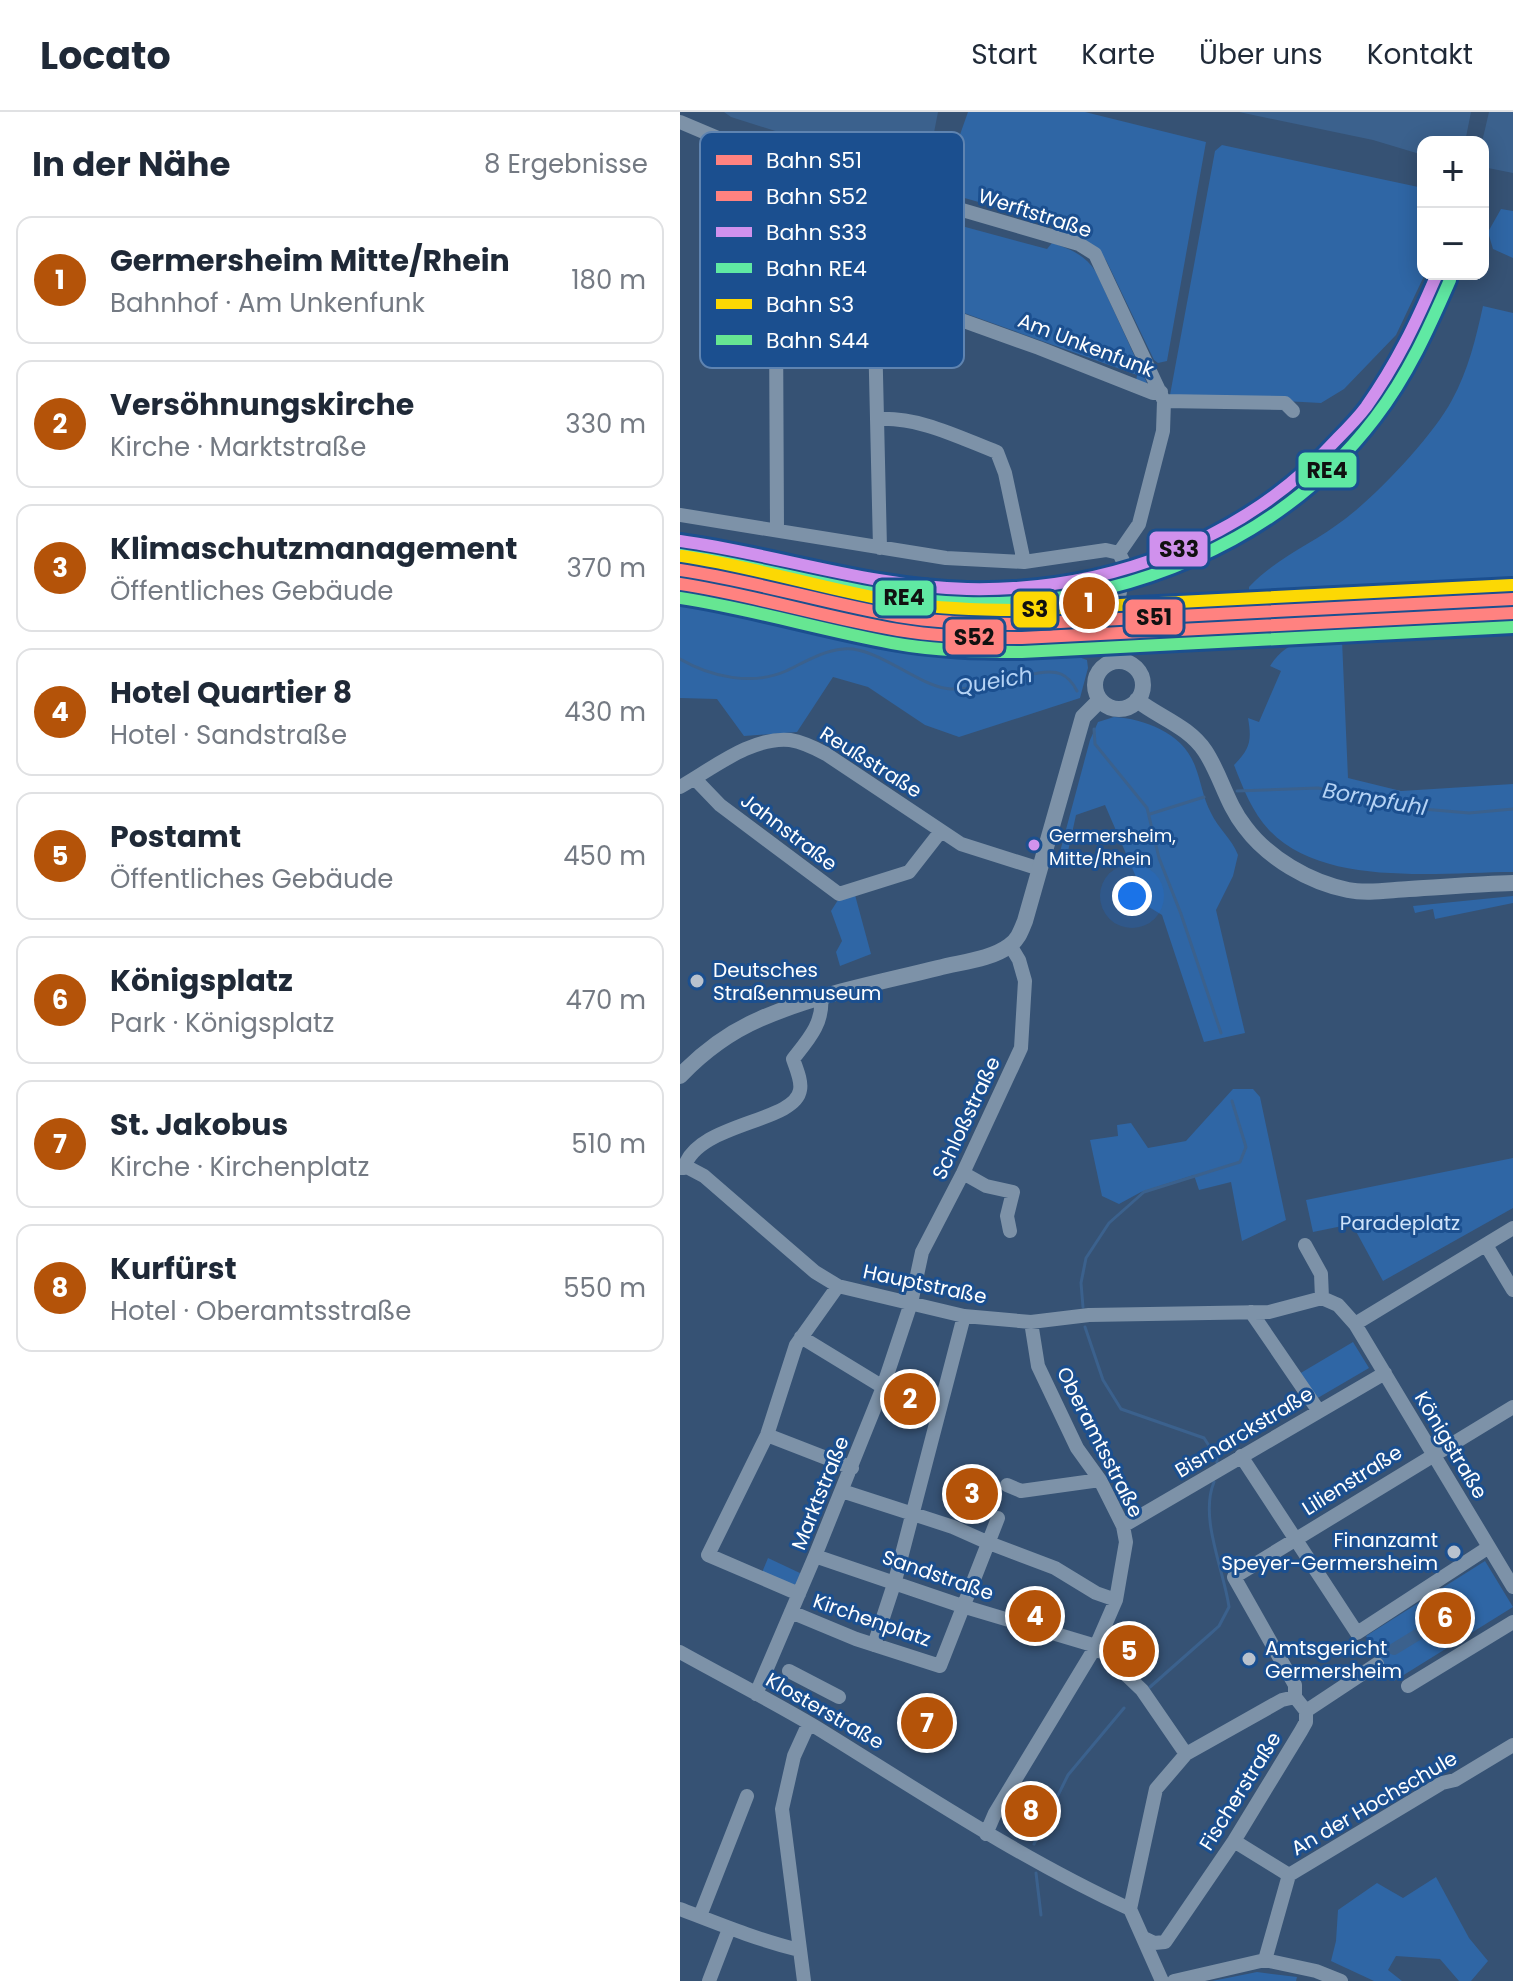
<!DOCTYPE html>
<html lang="de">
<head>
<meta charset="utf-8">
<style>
	:root { --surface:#fff; --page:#f6f6f7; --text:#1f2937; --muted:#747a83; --line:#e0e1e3; --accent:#b45309 }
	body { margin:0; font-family:Poppins,sans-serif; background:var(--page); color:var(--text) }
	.controls { position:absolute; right:24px; top:24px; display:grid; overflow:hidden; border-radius:16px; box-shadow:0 4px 20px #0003 }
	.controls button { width:72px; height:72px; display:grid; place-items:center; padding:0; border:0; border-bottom:2px solid var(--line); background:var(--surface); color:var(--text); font:40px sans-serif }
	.you { position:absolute; left:452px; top:784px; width:28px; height:28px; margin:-20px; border:6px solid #fff; border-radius:50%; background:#1a73e8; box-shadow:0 0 0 12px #1a73e833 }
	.badge { display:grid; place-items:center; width:52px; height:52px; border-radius:50%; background:var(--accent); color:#fff; font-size:26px; font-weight:700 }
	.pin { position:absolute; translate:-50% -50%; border:4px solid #fff; box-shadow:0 2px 8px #0006 }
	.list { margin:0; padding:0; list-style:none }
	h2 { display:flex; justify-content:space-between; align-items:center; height:104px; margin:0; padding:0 32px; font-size:34px }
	h2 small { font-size:26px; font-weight:400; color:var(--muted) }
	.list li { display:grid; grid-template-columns:52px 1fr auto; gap:24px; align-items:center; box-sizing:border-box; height:128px; margin:0 16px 16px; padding:0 16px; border:2px solid var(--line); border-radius:16px }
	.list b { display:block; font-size:30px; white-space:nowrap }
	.list p { margin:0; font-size:26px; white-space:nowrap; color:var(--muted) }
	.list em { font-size:26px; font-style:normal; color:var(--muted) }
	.map { position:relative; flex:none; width:833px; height:1869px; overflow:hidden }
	header { display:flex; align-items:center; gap:48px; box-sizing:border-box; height:112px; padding:0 40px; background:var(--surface); border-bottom:2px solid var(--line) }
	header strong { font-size:38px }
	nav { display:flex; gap:44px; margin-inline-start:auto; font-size:28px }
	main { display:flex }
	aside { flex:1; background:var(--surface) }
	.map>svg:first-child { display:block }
</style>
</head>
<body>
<header>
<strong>Locato</strong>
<nav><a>Start</a><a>Karte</a><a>Über uns</a><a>Kontakt</a></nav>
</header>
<main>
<aside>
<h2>In der Nähe<small>8 Ergebnisse</small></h2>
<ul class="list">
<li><span class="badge">1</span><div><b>Germersheim Mitte/Rhein</b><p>Bahnhof · Am Unkenfunk</p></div><em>180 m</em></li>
<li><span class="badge">2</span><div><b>Versöhnungskirche</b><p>Kirche · Marktstraße</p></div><em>330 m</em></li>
<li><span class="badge">3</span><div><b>Klimaschutzmanagement</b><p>Öffentliches Gebäude</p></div><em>370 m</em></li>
<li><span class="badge">4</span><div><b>Hotel Quartier 8</b><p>Hotel · Sandstraße</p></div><em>430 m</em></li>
<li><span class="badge">5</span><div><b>Postamt</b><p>Öffentliches Gebäude</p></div><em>450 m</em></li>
<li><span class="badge">6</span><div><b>Königsplatz</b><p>Park · Königsplatz</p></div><em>470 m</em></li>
<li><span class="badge">7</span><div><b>St. Jakobus</b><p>Kirche · Kirchenplatz</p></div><em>510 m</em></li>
<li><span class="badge">8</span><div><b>Kurfürst</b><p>Hotel · Oberamtsstraße</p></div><em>550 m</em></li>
</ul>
</aside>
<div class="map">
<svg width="833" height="1869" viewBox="0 0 833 1869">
	<rect width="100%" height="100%" fill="#365274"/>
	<path fill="#2f66a5" d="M288,0H405L526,30L487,249L478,251L474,248L426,148L409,131L386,123L390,118L383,114L260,79Z
		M542,33L743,76L745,162L716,223L664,277L641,291L490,283L535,39Z
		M178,86L367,137L372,131C391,137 405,143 416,160L467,271L464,273L456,269L457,263L231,182C206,179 150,161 129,147C122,143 116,136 110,130L217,167L230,132L198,121L194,130L165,120Z
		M821,97L833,99V146L813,137L808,120Z
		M803,194L833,201V482L579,497L569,487V475C596,446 634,431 665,407C698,382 753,324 772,288C788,259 796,226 803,194Z
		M0,474L70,481L195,510L258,520L338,524L407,548L408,556L400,586L279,625L245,613L188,575L153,565L117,620L64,624L37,587L0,586Z
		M662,528L668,666L721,679L833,672V760C760,760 643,776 589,718C572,700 563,676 554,653C570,637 572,629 568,606L579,610L601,559L590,554C611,523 628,530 662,528Z
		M434,605C465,607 503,621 515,654C521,669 523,686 531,701C538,716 552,727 558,743L553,764L536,798L565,921L524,930L482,803L469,795L425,693L396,703L385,753L377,751L410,628L418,610Z
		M175,783L191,842L160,854L156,840L162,829L151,799L158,788Z
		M833,784V791L755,807L753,797L735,801L733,794Z
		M553,977H573L580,985L606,1108L562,1129L551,1070L519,1078L514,1063L461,1080L439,1092L422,1084L410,1028L438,1024L437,1013L451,1011L468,1036L506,1029Z
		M833,1046V1096L703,1169L672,1112L633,1120L626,1088Z
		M673,1230L689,1256L636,1287L619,1262Z
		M88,1446L122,1462L115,1478L81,1463Z
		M805,1449L833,1495L714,1569L686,1524Z
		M756,1765L789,1826L808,1849L791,1869H779L760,1847L716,1844L708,1858L722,1869H694L651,1849L656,1829L658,1798L697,1771L723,1786Z
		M577,1860L617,1865L616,1869H532Z"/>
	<path fill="#3b618d" d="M44,0H258L251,36L234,63L51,5Z
		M559,0H833V61L803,55V30H743V43L693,28Z"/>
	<path fill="#365274" d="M791,0H809L802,30H785Z"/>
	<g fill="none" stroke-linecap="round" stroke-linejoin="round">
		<path stroke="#3b618d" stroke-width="3" d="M0,547C31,565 72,574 106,559C125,550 142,539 163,537C197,533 243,578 272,577C284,577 297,576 309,574C329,571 363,554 381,562C388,565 394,573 397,579
			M414,617L415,632L467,696L479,746L501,802L541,921
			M557,679L638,676L731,696L789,701L833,697
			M470,702L524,685
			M403,1195L401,1171L406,1146L429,1111L464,1080L560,1050L566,1035L552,989
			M405,1215L423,1268L441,1297L524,1326L537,1346V1351
			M470,1575L529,1523L539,1514L549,1495C544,1458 519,1406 534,1370
			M354,1732L388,1663L444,1596
			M356,1761L361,1803"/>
		<path stroke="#3b618d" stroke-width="12" d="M714,1537L758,1510"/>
		<path stroke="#7d92a8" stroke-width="14" d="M0,10L45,29L399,132L415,142L484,289L483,319L459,412L439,441
			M484,289L605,291L613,299
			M198,307C240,305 278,325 317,340L325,361L344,450
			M0,403L266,446L344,450L426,438L439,441L445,453L432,522V549
			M97,418L96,205L114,165L131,154L359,236L473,281L481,280
			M200,436L195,220L200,180
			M15,667L40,693L159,782L229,760L261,719
			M0,675C32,657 72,624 110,628C123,630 135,636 146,642L281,732L360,757
			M0,1056L7,1055L24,1064L135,1160L158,1174L284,1204L351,1210L409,1203L589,1200L642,1186L658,1193L675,1212L833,1475
			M4,1056C17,1010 115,1011 120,978C122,969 116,956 113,947C128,928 144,911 141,885
			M283,1061L306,1074L333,1080L327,1104L330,1119
			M625,1133L641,1162L642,1186
			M806,1133L833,1178
			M571,1200L638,1298
			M675,1212L833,1116
			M121,1225L203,1275
			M87,1323L172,1356
			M561,1344L677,1521L809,1435
			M327,1373L341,1379L420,1368
			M162,1379L273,1415L309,1431L375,1456L416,1481L436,1488
			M443,1414L705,1261
			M135,1444L282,1494L416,1534L462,1578L506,1642
			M119,1482L28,1443L87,1323L116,1233L158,1174
			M111,1500L176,1527L260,1554L318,1406
			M194,1533L215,1469L284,1204
			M0,1540C45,1565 90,1588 134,1614C238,1678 339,1746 450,1797L482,1869
			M109,1559L159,1585
			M728,1574L833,1510
			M76,1582L135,1444L203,1275L231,1191L242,1140L283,1061L341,936L345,869L339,848L330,833
			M626,1599L615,1585V1573L554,1465L833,1295
			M626,1599L697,1552
			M306,1722L315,1701L416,1534L436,1488L446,1430L443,1414L420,1368L397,1336L358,1254L351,1210
			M554,1729L609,1763
			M0,1797C39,1812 78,1828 119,1838
			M450,1797L476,1677L506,1642L602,1588L615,1585
			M20,1804L67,1684
			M464,1826L474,1831L485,1830L554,1729L621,1619L626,1610V1599
			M585,1848L609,1763L762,1671L775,1668L833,1633
			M29,1869L49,1817
			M124,1869L102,1697L114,1644L129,1611
			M494,1869L585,1848L636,1859L661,1869"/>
		<path stroke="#7d92a8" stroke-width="16" d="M415 573a24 24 0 1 1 48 0a24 24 0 1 1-48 0Z
			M457,588C480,606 508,614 525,639C541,663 546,691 565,715C588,746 629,770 668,778C688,782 709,778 729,777C764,775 798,772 833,771
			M0,964C23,940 50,920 80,907C137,882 198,871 258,856C280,850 310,848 329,834C338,828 341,819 345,809L403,605L420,588"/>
		<defs>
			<path id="rail-1" d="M0,458C74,469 145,491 218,504C258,511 300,512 341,512L833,487"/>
			<path id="rail-2" d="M0,472C74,483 145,506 218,518C259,525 300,526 342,526L833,501"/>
			<path id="rail-3" d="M0,429C95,442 190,475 287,477C426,480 563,430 657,327C667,317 677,307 686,295C717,251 736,211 757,162"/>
			<path id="rail-4" d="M0,443C95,456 190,489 286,491C442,495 600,431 695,306C728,263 749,216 770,168"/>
			<path id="rail-5" d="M2,444C77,455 150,479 224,491C263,497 302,498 341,498L832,473"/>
			<path id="rail-6" d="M0,486C72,497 141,518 212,531C255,539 299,540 342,540L833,515"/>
		</defs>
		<use href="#rail-1" stroke="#1b4f8f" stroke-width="18"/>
		<use href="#rail-2" stroke="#1b4f8f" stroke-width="18"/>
		<use href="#rail-3" stroke="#1b4f8f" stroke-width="18"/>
		<use href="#rail-4" stroke="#1b4f8f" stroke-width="18"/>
		<use href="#rail-5" stroke="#1b4f8f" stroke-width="18"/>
		<use href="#rail-6" stroke="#1b4f8f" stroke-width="18"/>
		<use href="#rail-1" stroke="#ff8280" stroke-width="12"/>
		<use href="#rail-2" stroke="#ff8280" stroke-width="12"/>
		<use href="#rail-3" stroke="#d091ed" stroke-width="12"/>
		<use href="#rail-4" stroke="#60e9a3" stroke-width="12"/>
		<use href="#rail-5" stroke="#fcd804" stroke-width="12"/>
		<use href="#rail-6" stroke="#66e692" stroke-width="12"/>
	</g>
	<circle fill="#d193ec" stroke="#1b4f8f" stroke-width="3" cx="354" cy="733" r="7"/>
	<g fill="#b9c2ce" stroke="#1b4f8f" stroke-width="3">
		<circle cx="17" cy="869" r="8"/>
		<circle cx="774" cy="1440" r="8"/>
		<circle cx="569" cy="1547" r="8"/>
	</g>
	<g text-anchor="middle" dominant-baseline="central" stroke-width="6" stroke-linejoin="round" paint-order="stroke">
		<g font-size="18" fill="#fff" stroke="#1b4f8f" text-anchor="start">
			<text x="369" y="723">Germersheim,<tspan x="369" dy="23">Mitte/Rhein</tspan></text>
		</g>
		<g font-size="20" fill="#fff" stroke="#1b4f8f">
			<text transform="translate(355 101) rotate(18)">Werftstraße</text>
			<text transform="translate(406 233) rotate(21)">Am Unkenfunk</text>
			<text transform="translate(191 650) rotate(32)">Reußstraße</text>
			<text transform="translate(109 720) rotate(37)">Jahnstraße</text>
			<text transform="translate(286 1006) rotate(-65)">Schloßstraße</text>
			<text transform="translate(245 1172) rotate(12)">Hauptstraße</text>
			<text transform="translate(564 1320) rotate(-31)">Bismarckstraße</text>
			<text transform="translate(420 1330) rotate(63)">Oberamtsstraße</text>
			<text transform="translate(771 1333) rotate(59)">Königstraße</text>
			<text transform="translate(672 1368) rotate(-32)">Lilienstraße</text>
			<text transform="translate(140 1381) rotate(-68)">Marktstraße</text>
			<text transform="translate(258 1463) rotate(19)">Sandstraße</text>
			<text transform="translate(192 1508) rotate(19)">Kirchenplatz</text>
			<text transform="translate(145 1599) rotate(30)">Klosterstraße</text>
			<text transform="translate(560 1679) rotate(-58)">Fischerstraße</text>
			<text transform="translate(694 1691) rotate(-30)">An der Hochschule</text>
		</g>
		<g font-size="20" fill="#fff" stroke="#1b4f8f" text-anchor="start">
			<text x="33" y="858">Deutsches<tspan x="33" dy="23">Straßenmuseum</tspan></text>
			<text x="758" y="1428" text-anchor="end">Finanzamt<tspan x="758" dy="23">Speyer-Germersheim</tspan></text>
			<text x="585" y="1536">Amtsgericht<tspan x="585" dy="23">Germersheim</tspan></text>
		</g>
		<g font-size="20" fill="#cfe3fa" stroke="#1b4f8f">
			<text x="720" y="1111">Paradeplatz</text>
		</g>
		<g font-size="22" font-style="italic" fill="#b5d3f5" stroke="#1b4f8f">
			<text transform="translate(314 569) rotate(-10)">Queich</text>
			<text transform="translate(695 687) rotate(10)">Bornpfuhl</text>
		</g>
	</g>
	<rect x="20" y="20" width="264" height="236" rx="12" fill="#1b4f8f" stroke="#5f84b1" stroke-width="2"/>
	<rect x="36" y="43" width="36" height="10" fill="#ff8280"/>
	<rect x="36" y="79" width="36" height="10" fill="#ff8280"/>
	<rect x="36" y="115" width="36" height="10" fill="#d091ed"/>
	<rect x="36" y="151" width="36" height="10" fill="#60e9a3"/>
	<rect x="36" y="187" width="36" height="10" fill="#fcd804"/>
	<rect x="36" y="223" width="36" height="10" fill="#66e692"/>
	<g font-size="22" fill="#fff">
		<text x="86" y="56">Bahn S51</text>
		<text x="86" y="92">Bahn S52</text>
		<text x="86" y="128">Bahn S33</text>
		<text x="86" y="164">Bahn RE4</text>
		<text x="86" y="200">Bahn S3</text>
		<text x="86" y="236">Bahn S44</text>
	</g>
	<g stroke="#1b4f8f" stroke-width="3">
		<rect x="617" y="339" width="61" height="38" rx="8" fill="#60e9a3"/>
		<rect x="468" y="418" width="61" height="38" rx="8" fill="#d091ed"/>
		<rect x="194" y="467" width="61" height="38" rx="8" fill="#60e9a3"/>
		<rect x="332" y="478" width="46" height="39" rx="8" fill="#fcd804"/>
		<rect x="444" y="486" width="60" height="38" rx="8" fill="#ff8280"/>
		<rect x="264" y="506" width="61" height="38" rx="8" fill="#ff8280"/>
	</g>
	<g font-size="22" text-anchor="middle" font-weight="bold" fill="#111">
		<text x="647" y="366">RE4</text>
		<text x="499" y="445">S33</text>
		<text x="224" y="493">RE4</text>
		<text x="355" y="505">S3</text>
		<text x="474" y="513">S51</text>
		<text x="294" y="533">S52</text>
	</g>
</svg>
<div class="controls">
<button>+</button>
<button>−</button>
</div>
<div class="you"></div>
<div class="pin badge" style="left:409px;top:491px">1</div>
<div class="pin badge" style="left:230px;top:1287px">2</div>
<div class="pin badge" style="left:292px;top:1382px">3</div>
<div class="pin badge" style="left:355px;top:1504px">4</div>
<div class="pin badge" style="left:449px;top:1539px">5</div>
<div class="pin badge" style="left:765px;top:1506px">6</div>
<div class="pin badge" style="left:247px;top:1611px">7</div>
<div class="pin badge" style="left:351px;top:1699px">8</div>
</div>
</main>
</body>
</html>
